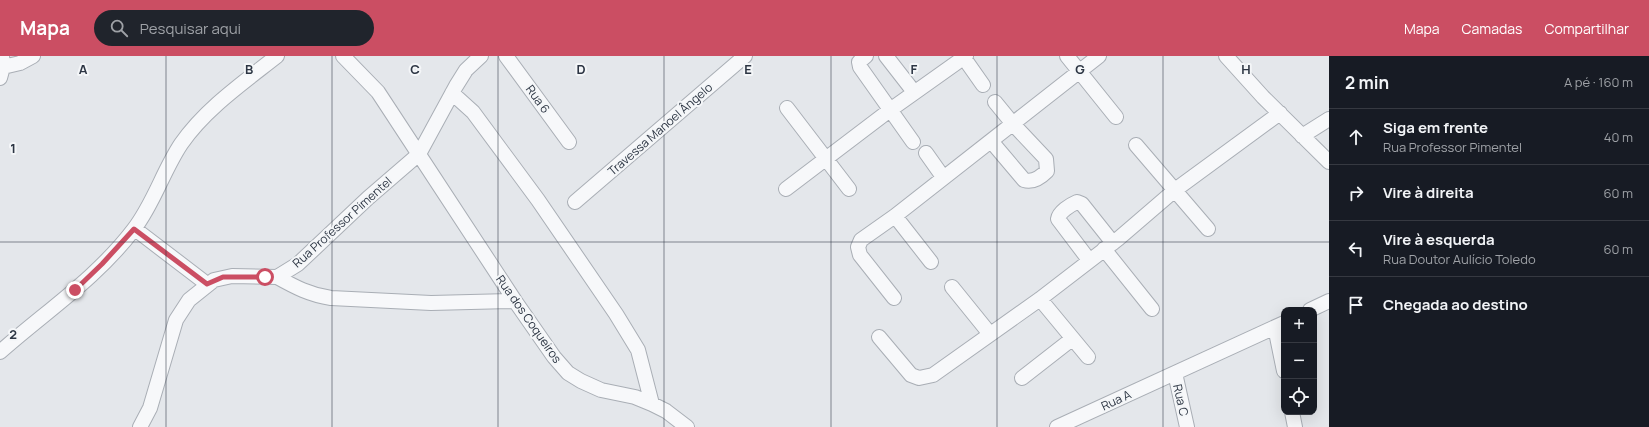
<!DOCTYPE html>
<html lang="pt">
<head>
<meta charset="utf-8">
<style>
	:root { --surface:#171b24; --page:#20242c; --text:#f1f3f6; --muted:#9ea1a6; --line:#363941; --accent:#cb4e63 }
	body { margin:0; font-family:Manrope,sans-serif; background:var(--page); color:var(--text) }
	.controls { position:absolute; right:12px; bottom:12px; display:grid; overflow:hidden; border-radius:8px; box-shadow:0 4px 16px #0002 }
	.controls button { width:36px; height:36px; display:grid; place-items:center; padding:0; border:0; border-bottom:1px solid var(--line); background:var(--surface); color:var(--text); font:20px sans-serif }
	.stop { position:absolute; width:12px; height:12px; margin:-9px; border:3px solid #cb4e63; border-radius:50%; background:#fff }
	.stop.end { background:#cb4e63; border-color:#fff; box-shadow:0 1px 4px #0008 }
	.list { margin:0; padding:0; list-style:none }
	h2 { display:flex; justify-content:space-between; align-items:center; height:52px; margin:0; padding:0 16px; font-size:17px }
	h2 small { font-size:13px; font-weight:400; color:var(--muted) }
	.list li { display:grid; grid-template-columns:26px 1fr auto; gap:12px; align-items:center; box-sizing:border-box; height:56px; padding:0 16px; border-top:1px solid var(--line) }
	.list b { display:block; font-size:15px; white-space:nowrap }
	.list p { margin:0; font-size:13px; white-space:nowrap; color:var(--muted) }
	.list em { font-size:13px; font-style:normal; color:var(--muted) }
	.icon { flex:none; width:22px; height:22px; fill:none; stroke:currentColor; stroke-width:2; stroke-linecap:round; stroke-linejoin:round }
	.map { position:relative; flex:none; width:1329px; height:371px; overflow:hidden }
	header { display:flex; align-items:center; gap:24px; box-sizing:border-box; height:56px; padding:0 20px; background:var(--accent); color:#fff }
	header strong { font-size:19px }
	nav { display:flex; gap:22px; margin-inline-start:auto; font-size:14px }
	.search { width:280px; height:36px; background:var(--page); display:flex; align-items:center; gap:10px; box-sizing:border-box; padding:0 14px; border-radius:22px; color:var(--muted); font-size:15px }
	main { display:flex }
	aside { flex:1; background:var(--surface) }
	.map>svg:first-child { display:block }
</style>
</head>
<body>
<header>
<strong>Mapa</strong>
<div class="search"><svg class="icon" aria-label="search" viewBox="0 0 24 24"><circle cx="10" cy="10" r="6"/><path d="M15 15l6 6"/></svg>Pesquisar aqui</div>
<nav><a>Mapa</a><a>Camadas</a><a>Compartilhar</a></nav>
</header>
<main>
<div class="map">
<svg width="1329" height="371" viewBox="0 0 1329 371">
	<rect width="100%" height="100%" fill="#e4e7eb"/>
	<g fill="none" stroke-linecap="round" stroke-linejoin="round">
		<defs>
			<path id="minor" d="M343,0L378,36L515,245L554,301L568,317L581,325L601,334L635,341L652,348L666,355L687,371
				M506,0L569,86
				M866,0L859,6L860,11L913,86
				M886,0L914,36
				M1067,0L1116,61
				M1226,0L1263,41L1329,106
				M964,2L983,29
				M3,11L20,7L33,0
				M0,22L3,11L2,0
				M452,37L473,56L538,144L616,258L638,294L652,348
				M787,52L849,133
				M1302,80L1329,63
				M991,85L1024,124C1033,127 1041,121 1047,115L1046,103L1013,68L995,46
				M1136,89L1208,173
				M926,97L943,121
				M786,133L890,54L966,0
				M575,146L745,0
				M895,160L931,206
				M135,173L207,228
				M1104,193L1152,253
				M1089,204L1058,163C1059,156 1070,149 1077,146L1082,148L1113,187
				M277,221C295,231 310,239 331,242L431,247L515,245
				M952,231L990,278
				M894,242L860,199L858,191L861,184L895,160L1099,0
				M1040,243L1088,301
				M1310,254L1329,245
				M1275,271L1284,315
				M879,281L911,319L919,322L933,319L1040,243L1118,183L1175,134L1280,57
				M0,296C45,256 97,222 134,173C154,147 163,115 181,88C205,53 244,26 277,0
				M1175,317L1187,371
				M1022,322L1072,283
				M1292,356L1295,371
				M140,371L150,352L176,264L189,244L214,224L232,220L277,221L298,208L368,142L419,98L456,30L466,14L481,0
				M1057,371L1284,267"/>
		</defs>
		<use href="#minor" stroke="#a9aeb5" stroke-width="16"/>
		<use href="#minor" stroke="#f7f8fa" stroke-width="14"/>
	</g>
	<g fill="none" stroke-linecap="round" stroke-linejoin="round">
		<path stroke="#cb4e63" stroke-width="5" d="M75,234L102,208L134,173L207,228L223,221H265"/>
	</g>
	<path fill="none" stroke="#2c3543" stroke-width="1" stroke-opacity="0.55" d="M166,0V371M332,0V371M498,0V371M664,0V371M831,0V371M997,0V371M1163,0V371M0,186H1329"/>
	<g text-anchor="middle" dominant-baseline="central" stroke-width="4" stroke-linejoin="round" paint-order="stroke">
		<g font-size="12" fill="#2c3543" stroke="#f4f6f8">
			<text transform="translate(538 43) rotate(54)">Rua 6</text>
			<text transform="translate(660 73) rotate(-41)">Travessa Manoel Ângelo</text>
			<text transform="translate(342 166) rotate(-42)">Rua Professor Pimentel</text>
			<text transform="translate(529 263) rotate(55)">Rua dos Coqueiros</text>
			<text transform="translate(1116 344) rotate(-25)">Rua A</text>
			<text transform="translate(1181 344) rotate(77)">Rua C</text>
		</g>
	</g>
	<g font-size="13" text-anchor="middle" font-weight="bold" fill="#2c3543" stroke="#f4f6f8" stroke-width="4" stroke-linejoin="round" paint-order="stroke">
		<text x="83" y="18">A</text>
		<text x="249" y="18">B</text>
		<text x="415" y="18">C</text>
		<text x="581" y="18">D</text>
		<text x="748" y="18">E</text>
		<text x="914" y="18">F</text>
		<text x="1080" y="18">G</text>
		<text x="1246" y="18">H</text>
		<text x="13" y="97">1</text>
		<text x="13" y="283">2</text>
	</g>
</svg>
<div class="controls">
<button>+</button>
<button>−</button>
<button><svg class="icon" aria-label="locate" viewBox="0 0 24 24"><circle cx="12" cy="12" r="6"/><path d="M12 2v4M12 18v4M2 12h4M18 12h4"/></svg></button>
</div>
<div class="stop" style="left:265px;top:221px"></div>
<div class="stop end" style="left:75px;top:234px"></div>
</div>
<aside>
<h2>2 min<small>A pé · 160 m</small></h2>
<ul class="list">
<li><svg class="icon" aria-label="ahead" viewBox="0 0 24 24"><path d="M12 20V5M6 11l6-6 6 6"/></svg><div><b>Siga em frente</b><p>Rua Professor Pimentel</p></div><em>40 m</em></li>
<li><svg class="icon" aria-label="right" viewBox="0 0 24 24"><path d="M7 20v-9h11M14 6l5 5-5 5"/></svg><div><b>Vire à direita</b></div><em>60 m</em></li>
<li><svg class="icon" aria-label="left" viewBox="0 0 24 24"><path d="M17 20v-9H6M10 6l-5 5 5 5"/></svg><div><b>Vire à esquerda</b><p>Rua Doutor Aulício Toledo</p></div><em>60 m</em></li>
<li><svg class="icon" aria-label="arrive" viewBox="0 0 24 24"><path d="M6 21V4h12l-3 4 3 4H6"/></svg><div><b>Chegada ao destino</b></div></li>
</ul>
</aside>
</main>
</body>
</html>
